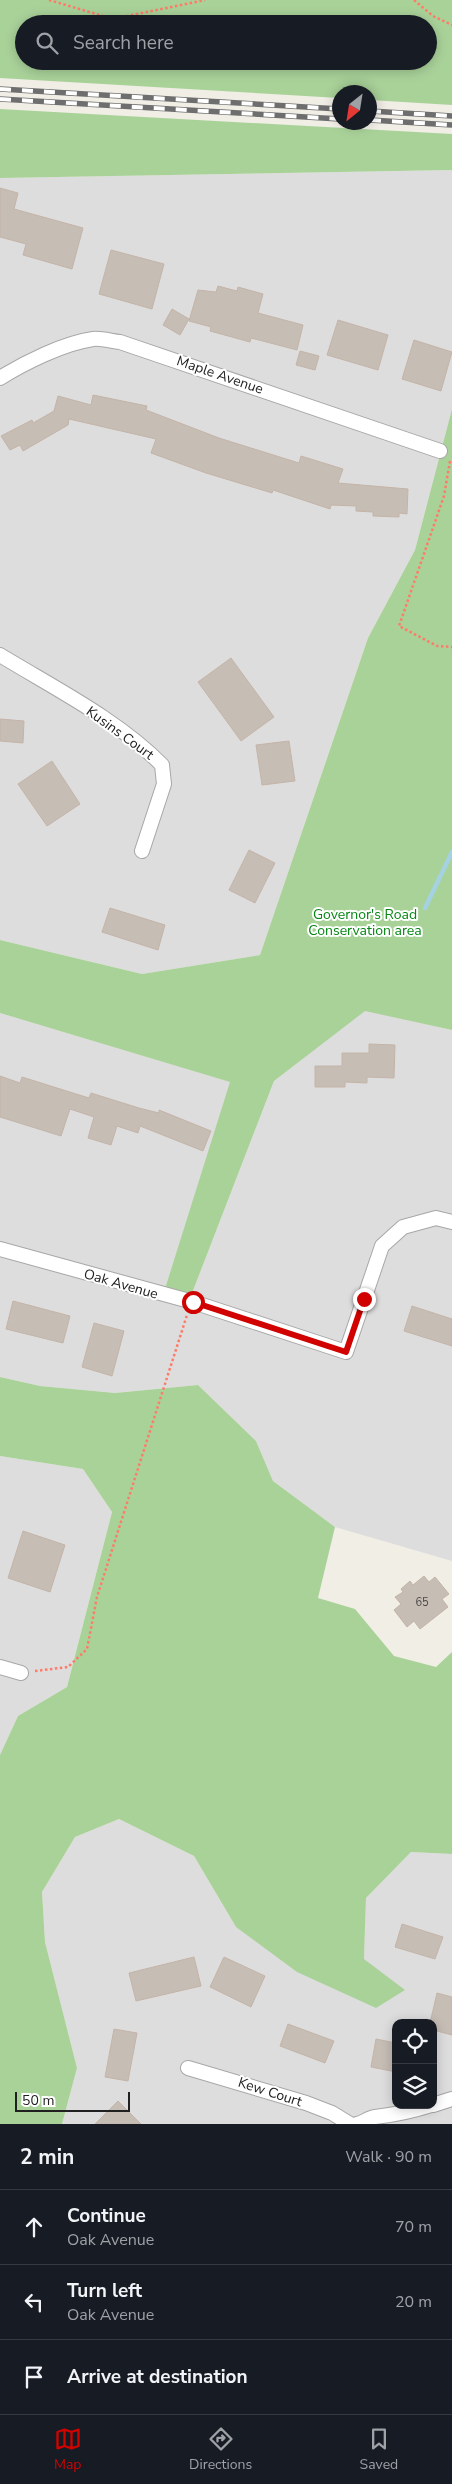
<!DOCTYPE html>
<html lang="en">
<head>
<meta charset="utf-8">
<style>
	:root { --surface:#171b24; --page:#242831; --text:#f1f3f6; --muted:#9ea1a6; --line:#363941; --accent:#d00300 }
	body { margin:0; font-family:"Nunito Sans",sans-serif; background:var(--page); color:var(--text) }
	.controls { position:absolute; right:15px; bottom:15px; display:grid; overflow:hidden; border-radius:10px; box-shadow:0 2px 12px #0003 }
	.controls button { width:45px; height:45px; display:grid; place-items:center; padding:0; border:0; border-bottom:1px solid var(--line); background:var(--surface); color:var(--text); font:25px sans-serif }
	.compass { position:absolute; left:332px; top:85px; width:45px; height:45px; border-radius:50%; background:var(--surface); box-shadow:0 2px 12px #0003; rotate:210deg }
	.scale { position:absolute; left:15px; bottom:12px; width:115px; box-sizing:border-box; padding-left:5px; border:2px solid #202020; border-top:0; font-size:14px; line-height:18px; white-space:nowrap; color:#202020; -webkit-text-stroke:4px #fff; paint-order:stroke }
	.stop { position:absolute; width:15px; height:15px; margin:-11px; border:4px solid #d00300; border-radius:50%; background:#fff }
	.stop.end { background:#d00300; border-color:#fff; box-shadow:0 1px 5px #0008 }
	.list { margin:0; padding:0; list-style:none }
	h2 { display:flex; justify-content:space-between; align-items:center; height:65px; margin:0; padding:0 20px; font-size:21px }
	h2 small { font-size:16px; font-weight:400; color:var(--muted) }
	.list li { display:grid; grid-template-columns:32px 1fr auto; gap:15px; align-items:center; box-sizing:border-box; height:75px; padding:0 20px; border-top:1px solid var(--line) }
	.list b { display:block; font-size:19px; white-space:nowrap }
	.list p { margin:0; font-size:16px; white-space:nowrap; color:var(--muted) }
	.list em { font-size:16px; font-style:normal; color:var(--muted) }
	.icon { flex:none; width:28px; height:28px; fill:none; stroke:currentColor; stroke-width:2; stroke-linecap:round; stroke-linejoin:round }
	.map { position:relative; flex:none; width:452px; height:2124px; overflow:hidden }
	.search { position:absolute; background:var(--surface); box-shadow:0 2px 12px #0003; left:15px; right:15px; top:15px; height:55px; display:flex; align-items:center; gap:12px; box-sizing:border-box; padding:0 18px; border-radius:28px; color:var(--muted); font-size:19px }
	.sheet { height:290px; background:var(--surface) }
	nav { display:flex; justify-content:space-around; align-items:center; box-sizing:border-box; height:70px; border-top:1px solid var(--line); background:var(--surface); font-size:14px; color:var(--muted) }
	nav a { display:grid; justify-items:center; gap:2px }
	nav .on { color:var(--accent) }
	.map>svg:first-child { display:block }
</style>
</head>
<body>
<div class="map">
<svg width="452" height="2124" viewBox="0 0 452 2124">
	<rect width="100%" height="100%" fill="#f1eee6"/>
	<path fill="#dedddd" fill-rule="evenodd" d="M452,170V409L415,550L368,638L260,955L142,974L0,940V178Z
		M365,1010L452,1030V1561L335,1527L273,1481L256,1441L198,1385L115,1393L40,1386L0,1377V1013L231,1082L163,1295L189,1301L274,1081Z
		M0,1456L83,1469L112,1512L67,1687L18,1716L0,1755Z
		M119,1819L194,1856L236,1927L364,1959L366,1898L411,1852L452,1854V2124H62L77,2068L45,1942L42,1892L75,1837ZM396,2023H433V2105H396Z"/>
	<path fill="#a9d299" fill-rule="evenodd" d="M0,0H452V105L370,100V92H340L339,98L0,78ZM24,24H428V61H24Z
		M0,109L452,134V170L0,178Z
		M452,409V1030L365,1011L274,1081L189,1301L163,1295L230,1082L0,1013V940L142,974L260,955L368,638L415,550Z
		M0,1377L40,1386L115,1393L198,1385L256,1441L273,1481L335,1527L318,1598L355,1609L394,1656L436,1667L452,1652V1854L411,1852L366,1898L364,1959L405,1990L376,2008L297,1972L236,1927L194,1856L119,1819L75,1837L42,1892L45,1942L77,2068L62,2124H0V1755L18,1716L67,1687L112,1512L83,1469L0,1456Z"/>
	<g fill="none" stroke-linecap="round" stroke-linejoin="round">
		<path stroke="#a5d2e0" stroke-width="4.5" d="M425,908L452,852"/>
	</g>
	<path fill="#c6bdb5" stroke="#c4b4a8" d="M0,188L18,193L14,209L83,228L72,269L23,255L26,244L0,237Z
		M111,250L164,264L152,309L99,294Z
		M218,286L237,291L238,287L263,294L258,313L303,325L297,350L251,338L250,342L210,331L211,327L189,321L198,290L216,292Z
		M172,309L189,319L180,335L163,325Z
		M338,320L388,335L378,370L327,355Z
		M414,340L452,352L441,391L402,379Z
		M300,351L319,356L315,370L296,365Z
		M93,395L147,406L146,410L219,438L299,463L301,456L343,469L338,483L408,489L407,514L399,513V517L373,516V512L356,511V506L331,505L330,509L273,490L272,493L206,473L151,453L156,439L69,419L68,425L23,451L20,445L10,450L1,436L32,420L33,423L54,411L58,396L91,405Z
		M231,658L274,717L241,741L198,682Z
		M0,719L24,721L23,743L0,741Z
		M289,741L295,781L262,785L256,745Z
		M52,761L80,804L47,826L18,784Z
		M249,850L275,863L255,903L229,890Z
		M110,908L165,925L158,950L102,932Z
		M369,1044L395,1045L394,1078L367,1077V1083L345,1082V1087H315V1066H342V1053H369Z
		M0,1076L20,1083L22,1077L89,1098L91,1093L139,1108L159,1113V1110L211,1131L203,1151L140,1126L138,1133L117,1126L111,1145L88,1138L94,1117L70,1109L61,1136L0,1117Z
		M13,1301L70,1316L63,1343L6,1329Z
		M412,1306L452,1319V1346L404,1331Z
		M94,1323L124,1331L112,1376L82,1367Z
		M23,1531L65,1545L50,1592L8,1578Z
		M424,1576L429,1582L435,1577L449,1594L442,1599L448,1607L420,1629L414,1621L407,1627L394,1610L401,1604L395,1597L403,1592L401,1589L410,1581L413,1585Z
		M402,1924L443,1937L435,1959L395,1947Z
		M194,1957L201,1986L136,2001L129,1973Z
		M224,1957L265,1976L251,2007L210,1987Z
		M437,1993L452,1997V2035L433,2030V2023H430Z
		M288,2024L334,2041L325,2063L280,2046Z
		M114,2029L137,2033L128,2081L105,2077Z
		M376,2039L396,2043V2072L371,2067Z
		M118,2101L141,2124H95Z"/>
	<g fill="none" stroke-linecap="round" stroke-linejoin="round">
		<defs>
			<path id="minor" d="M0,378C24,363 64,343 93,339C101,338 111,341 120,342L440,451
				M0,655C54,688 118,720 162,765L164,784L142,851
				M0,1249L193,1302L346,1352L382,1246L403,1227L436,1218L452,1222
				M0,1667L21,1673
				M188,2068L306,2103L332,2113L350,2124
				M433,2105L452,2099
				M357,2124C363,2123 368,2118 375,2117C393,2115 412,2111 431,2105"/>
		</defs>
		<use href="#minor" stroke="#a7a7a7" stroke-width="16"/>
		<path stroke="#ff7b69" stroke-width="2.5" stroke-dasharray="2.5 2.5" stroke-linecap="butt" d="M49,0L113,19L205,0
			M414,0L433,16L452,25
			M450,461L444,496L399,626L437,646L452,647
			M35,1671L68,1667L87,1649L97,1597L187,1315"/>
		<use href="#minor" stroke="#fff" stroke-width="14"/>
		<defs>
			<path id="rail" d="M0,89L340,109
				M0,99L340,119
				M370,111L452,116
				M370,120L452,125"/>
		</defs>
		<use href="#rail" stroke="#6e6e6e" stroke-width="5.5"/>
		<use href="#rail" stroke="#fff" stroke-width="4" stroke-dasharray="11" stroke-linecap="butt"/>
	</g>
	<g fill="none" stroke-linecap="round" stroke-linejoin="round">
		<path stroke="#d00300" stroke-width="6" d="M193,1302L346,1352L364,1299"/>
	</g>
	<g text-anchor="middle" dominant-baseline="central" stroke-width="4" stroke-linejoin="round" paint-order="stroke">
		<g font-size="11" fill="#4a4745">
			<text x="422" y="1602">65</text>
		</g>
		<g font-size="14" fill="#202020" stroke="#fff">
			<text transform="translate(220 375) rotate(19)">Maple Avenue</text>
			<text transform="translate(120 733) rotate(36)">Kusins Court</text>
			<text transform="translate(121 1284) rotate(16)">Oak Avenue</text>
			<text transform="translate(270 2092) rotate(18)">Kew Court</text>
		</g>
		<g font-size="14" fill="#068613" stroke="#fff">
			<text x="365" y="914">Governor's Road<tspan x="365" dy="16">Conservation area</tspan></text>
		</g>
	</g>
</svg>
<div class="controls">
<button><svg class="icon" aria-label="locate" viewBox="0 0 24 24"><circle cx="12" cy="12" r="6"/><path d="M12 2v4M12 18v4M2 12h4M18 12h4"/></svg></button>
<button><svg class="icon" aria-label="layers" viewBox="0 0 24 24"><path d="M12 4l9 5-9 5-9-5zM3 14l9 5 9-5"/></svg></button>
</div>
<svg class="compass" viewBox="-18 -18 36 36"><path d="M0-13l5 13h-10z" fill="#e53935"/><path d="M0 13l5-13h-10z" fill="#9ea1a6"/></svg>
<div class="scale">50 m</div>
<div class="stop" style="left:193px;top:1302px"></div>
<div class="stop end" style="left:364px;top:1299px"></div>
<div class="search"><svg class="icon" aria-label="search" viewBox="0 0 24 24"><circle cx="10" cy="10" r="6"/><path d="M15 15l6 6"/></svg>Search here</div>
</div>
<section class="sheet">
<h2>2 min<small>Walk · 90 m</small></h2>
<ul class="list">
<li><svg class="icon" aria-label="ahead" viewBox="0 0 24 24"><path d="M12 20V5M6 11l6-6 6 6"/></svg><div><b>Continue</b><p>Oak Avenue</p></div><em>70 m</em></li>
<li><svg class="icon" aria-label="left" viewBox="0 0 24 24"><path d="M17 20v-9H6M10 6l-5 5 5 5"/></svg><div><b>Turn left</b><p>Oak Avenue</p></div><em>20 m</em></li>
<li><svg class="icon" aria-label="arrive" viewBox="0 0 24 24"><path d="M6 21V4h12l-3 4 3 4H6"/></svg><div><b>Arrive at destination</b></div></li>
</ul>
</section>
<nav>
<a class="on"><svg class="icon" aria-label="map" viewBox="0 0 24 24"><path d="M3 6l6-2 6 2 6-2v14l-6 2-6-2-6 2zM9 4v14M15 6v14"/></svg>Map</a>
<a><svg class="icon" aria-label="directions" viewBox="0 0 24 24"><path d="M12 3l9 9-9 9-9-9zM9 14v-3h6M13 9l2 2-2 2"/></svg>Directions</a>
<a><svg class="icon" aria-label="saved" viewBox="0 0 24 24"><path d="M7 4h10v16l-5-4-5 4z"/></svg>Saved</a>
</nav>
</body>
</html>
